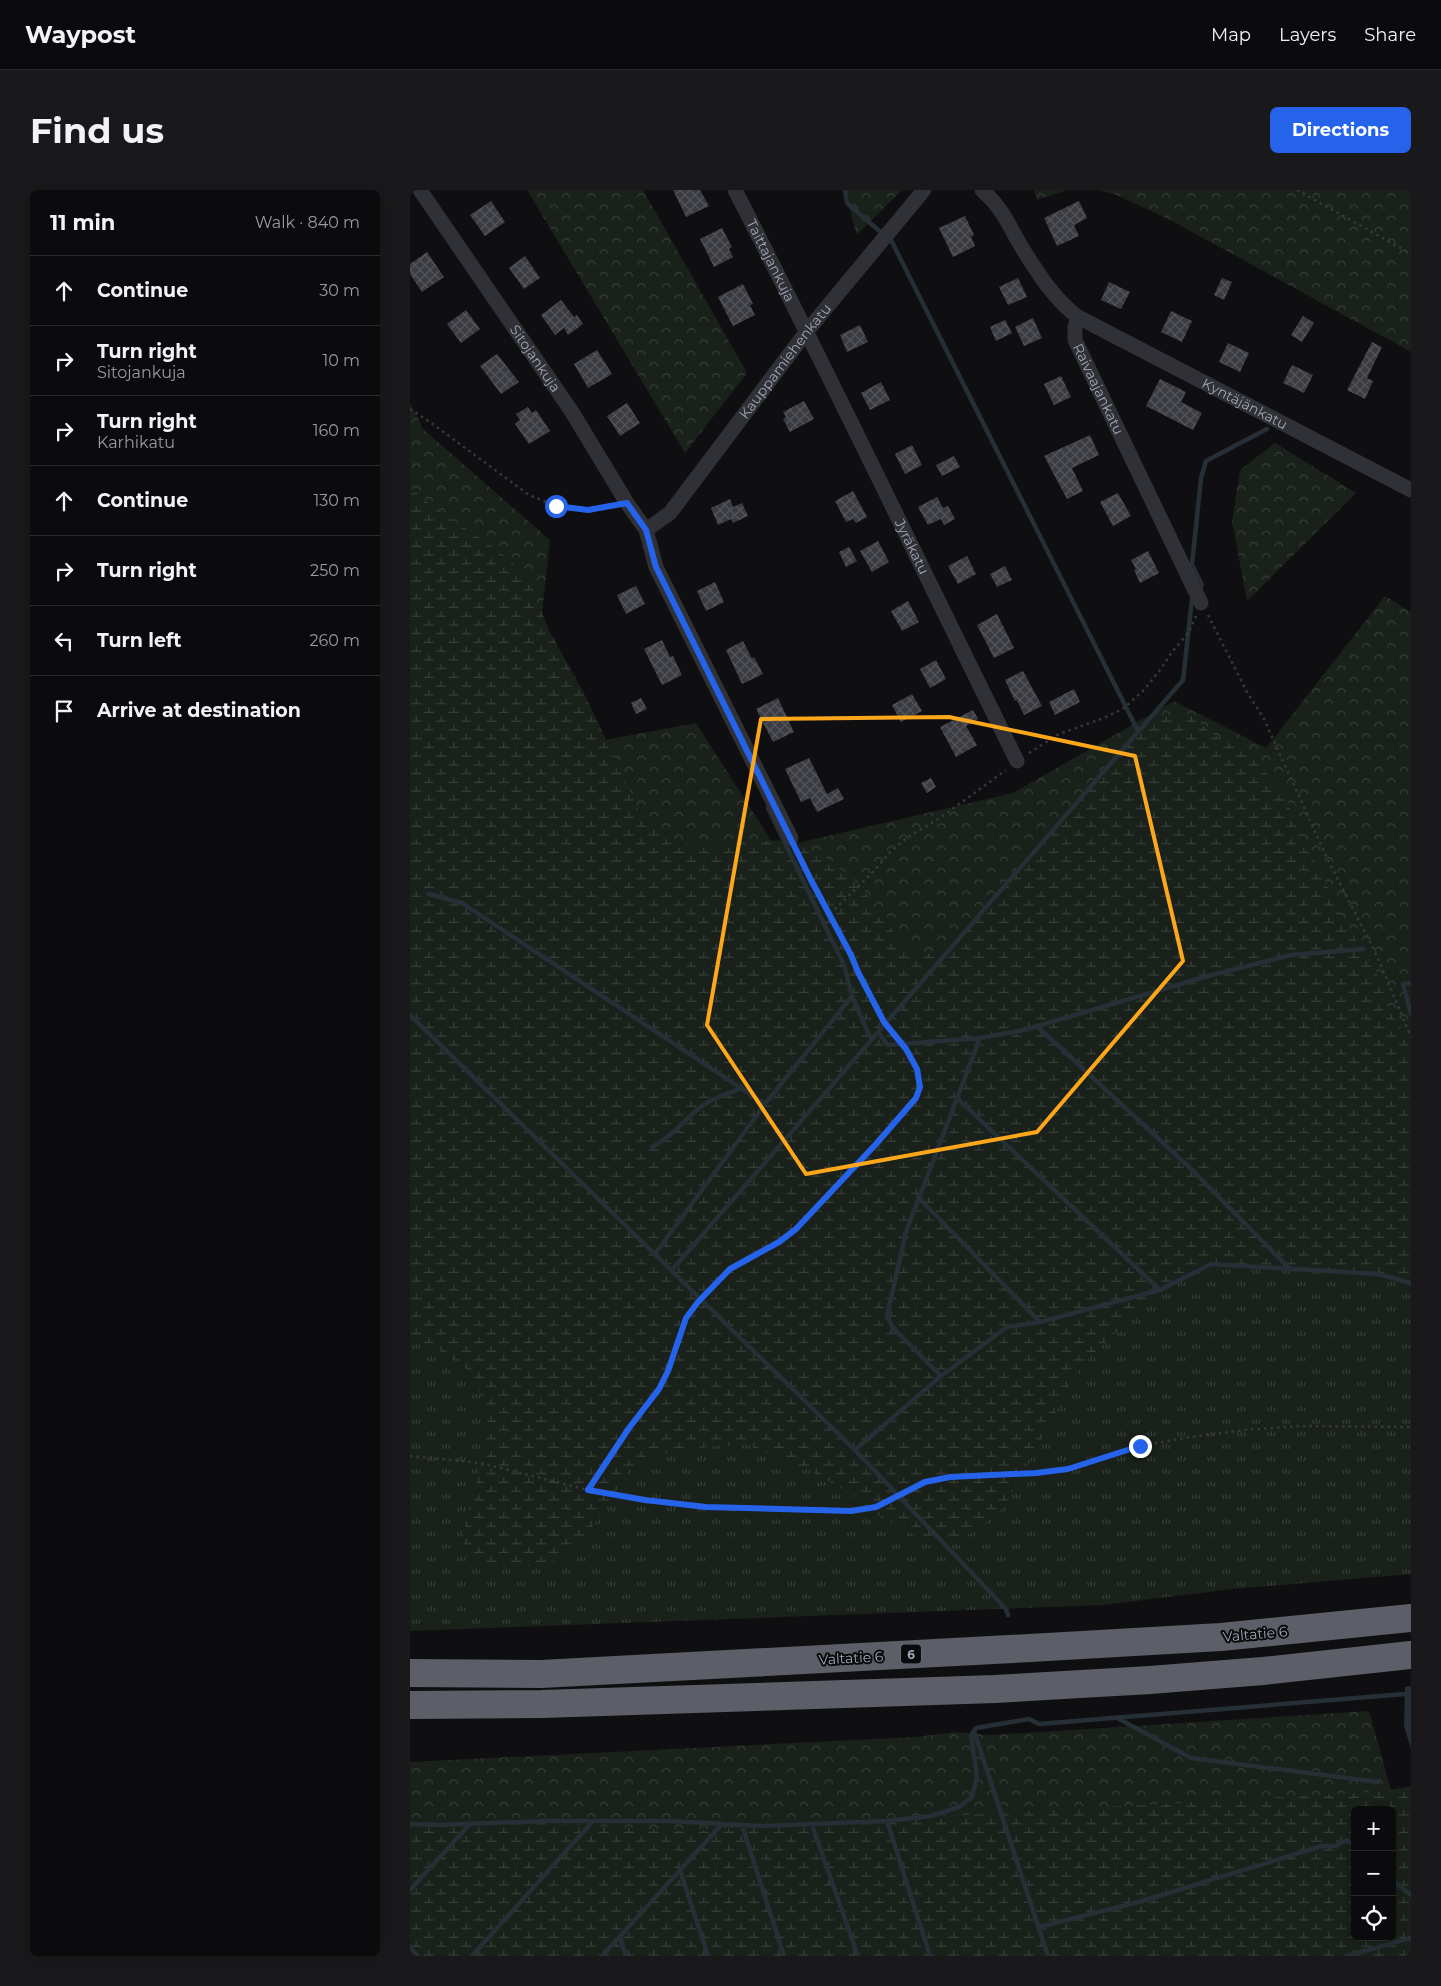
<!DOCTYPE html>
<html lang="en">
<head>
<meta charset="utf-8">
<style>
	:root { --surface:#0b0b0d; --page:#19191b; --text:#f1f3f6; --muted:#9a9b9d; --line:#2b2b2e; --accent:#2563eb }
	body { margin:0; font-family:Montserrat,sans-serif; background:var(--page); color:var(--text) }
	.controls { position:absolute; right:15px; bottom:15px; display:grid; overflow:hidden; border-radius:8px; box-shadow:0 2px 12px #0003 }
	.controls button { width:45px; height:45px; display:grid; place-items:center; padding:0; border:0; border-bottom:1px solid var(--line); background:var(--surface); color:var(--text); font:25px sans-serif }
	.stop { position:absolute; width:15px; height:15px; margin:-11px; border:4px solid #2563eb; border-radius:50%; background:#fff }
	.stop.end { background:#2563eb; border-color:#fff; box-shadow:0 1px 5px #0008 }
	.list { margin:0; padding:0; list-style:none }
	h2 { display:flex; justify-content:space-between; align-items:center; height:65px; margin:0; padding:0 20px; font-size:21px }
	h2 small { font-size:16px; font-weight:400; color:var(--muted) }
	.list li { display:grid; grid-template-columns:32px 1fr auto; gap:15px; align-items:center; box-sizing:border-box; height:70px; padding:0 20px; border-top:1px solid var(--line) }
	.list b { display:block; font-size:19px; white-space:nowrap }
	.list p { margin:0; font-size:16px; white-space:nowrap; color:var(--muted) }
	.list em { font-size:16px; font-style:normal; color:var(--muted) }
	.icon { flex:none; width:28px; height:28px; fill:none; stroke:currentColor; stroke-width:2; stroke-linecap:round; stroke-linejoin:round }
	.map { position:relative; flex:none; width:1001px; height:1766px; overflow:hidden; border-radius:8px }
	header { display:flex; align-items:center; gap:30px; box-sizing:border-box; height:70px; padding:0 25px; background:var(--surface); border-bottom:1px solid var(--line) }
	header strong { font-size:24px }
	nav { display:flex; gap:28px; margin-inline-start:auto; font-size:18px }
	.intro { display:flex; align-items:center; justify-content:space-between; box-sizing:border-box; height:120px; padding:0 30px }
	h1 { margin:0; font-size:35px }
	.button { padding:12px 22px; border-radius:8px; background:var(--accent); color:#fff; font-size:18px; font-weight:700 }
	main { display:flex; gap:30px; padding:0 30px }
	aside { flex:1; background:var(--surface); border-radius:8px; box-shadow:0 2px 12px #0003 }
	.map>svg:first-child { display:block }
</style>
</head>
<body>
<header>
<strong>Waypost</strong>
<nav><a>Map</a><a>Layers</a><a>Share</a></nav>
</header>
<div class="intro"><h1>Find us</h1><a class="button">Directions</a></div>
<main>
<aside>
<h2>11 min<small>Walk · 840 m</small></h2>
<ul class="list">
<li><svg class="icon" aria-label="ahead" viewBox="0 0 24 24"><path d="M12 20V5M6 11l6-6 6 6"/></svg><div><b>Continue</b></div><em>30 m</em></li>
<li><svg class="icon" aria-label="right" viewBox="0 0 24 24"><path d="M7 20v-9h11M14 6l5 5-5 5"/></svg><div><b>Turn right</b><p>Sitojankuja</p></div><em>10 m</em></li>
<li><svg class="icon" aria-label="right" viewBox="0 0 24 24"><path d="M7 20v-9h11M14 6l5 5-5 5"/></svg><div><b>Turn right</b><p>Karhikatu</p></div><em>160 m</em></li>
<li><svg class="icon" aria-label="ahead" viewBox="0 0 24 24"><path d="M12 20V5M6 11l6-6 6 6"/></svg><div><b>Continue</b></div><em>130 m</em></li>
<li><svg class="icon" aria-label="right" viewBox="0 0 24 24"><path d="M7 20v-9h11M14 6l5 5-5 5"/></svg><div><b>Turn right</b></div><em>250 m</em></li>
<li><svg class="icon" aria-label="left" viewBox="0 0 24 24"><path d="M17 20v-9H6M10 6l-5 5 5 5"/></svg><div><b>Turn left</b></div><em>260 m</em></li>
<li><svg class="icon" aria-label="arrive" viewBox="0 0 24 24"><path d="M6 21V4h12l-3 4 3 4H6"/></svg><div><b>Arrive at destination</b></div></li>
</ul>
</aside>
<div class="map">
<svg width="1001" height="1766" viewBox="0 0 1001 1766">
	<defs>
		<pattern id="grass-tufts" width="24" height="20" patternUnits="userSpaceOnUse" patternTransform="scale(1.25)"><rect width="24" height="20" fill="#19211a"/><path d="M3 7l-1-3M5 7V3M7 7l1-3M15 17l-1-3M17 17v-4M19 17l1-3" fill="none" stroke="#373e39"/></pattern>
		<pattern id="forest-crowns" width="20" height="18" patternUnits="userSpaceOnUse" patternTransform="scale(1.25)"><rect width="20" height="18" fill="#19211a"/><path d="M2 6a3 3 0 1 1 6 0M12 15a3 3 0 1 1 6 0" fill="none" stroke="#373e39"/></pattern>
		<pattern id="wetland-marsh" width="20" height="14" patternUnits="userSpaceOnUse" patternTransform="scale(1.25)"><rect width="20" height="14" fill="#19211a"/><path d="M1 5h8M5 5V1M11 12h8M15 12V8" fill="none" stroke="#373e39"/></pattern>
		<pattern id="building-cross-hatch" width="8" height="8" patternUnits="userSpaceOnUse" patternTransform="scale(1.25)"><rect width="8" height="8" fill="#3b3c41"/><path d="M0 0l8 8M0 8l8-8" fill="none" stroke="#54555a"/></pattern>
	</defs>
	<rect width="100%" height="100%" fill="#0f0f11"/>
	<path fill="url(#grass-tufts)" d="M762,1013L1001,1016V1384L823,1399L693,1415L0,1441V1044Z"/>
	<path fill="url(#forest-crowns)" fill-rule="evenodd" d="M117,0H233L337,183L275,263Z
		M434,0H492L447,45Z
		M624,0H657L627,10Z
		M688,0H1001V162L762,31L707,5Z
		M0,213L13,239L140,350L130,441L195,550L286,533L366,658L603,603L764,511L856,558L975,406L1001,422V1016L0,1044Z
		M865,253L946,303L837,411L822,331L830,280Z
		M959,1521L981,1600L1001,1596V1766H0V1572L506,1547L545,1542L582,1545ZM945,1620H982V1747H945Z"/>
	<path fill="url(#wetland-marsh)" fill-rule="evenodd" d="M0,297L13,309L89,361L116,385L139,440L177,509L230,623L254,648L292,657L325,652L380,650L409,663L449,694L475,728L489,752L510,765L537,762L738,530L782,523L800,543L839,563L873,602L894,650L940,740L966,781L979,820L1001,853V1093L968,1084L801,1074L750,1100L713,1136L670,1176L622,1267L593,1318L567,1341L538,1352L506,1346L472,1328L436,1301L397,1279L335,1254L264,1260L220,1278L190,1327L157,1367L120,1376H77L52,1365L56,1328L71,1274L78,1234L64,1184L19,1154L0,1152Z
		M1001,1596V1766H0V1635L132,1633L270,1641L981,1601ZM945,1620H982V1747H945Z"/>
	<path fill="#252f35" d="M1001,1496V1559L994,1536L995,1497Z"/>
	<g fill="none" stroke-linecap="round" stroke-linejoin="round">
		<path stroke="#252f35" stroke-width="4.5" d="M435,0L437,13L482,52L728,541
			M789,400L792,395L782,375L791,288L796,271L857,239
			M358,618L434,775L442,806L461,849
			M19,704L52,713L355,914
			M1001,793L993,794L1001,824
			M0,825L445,1260L596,1419L598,1425
			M627,836L779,977L880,1079
			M468,842L478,855L570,848L614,840L798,786L881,765L953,759
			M548,909L750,1100
			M242,957C263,946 270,934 287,920C299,909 317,904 332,898
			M508,1007L630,1132
			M245,1064L355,914L442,806
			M262,1080L773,490L782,409L784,406
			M531,1186L483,1138L477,1126L496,1042L570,848
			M445,1260L531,1186L597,1137L630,1132L750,1100L801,1074L968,1084L1001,1093
			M709,1529L781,1568L968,1592
			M564,1541L638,1766
			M477,1631L520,1766
			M0,1634L29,1635L135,1631H258L352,1636L477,1631L521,1626L549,1617L562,1607L567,1587L561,1545L566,1538L619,1529L629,1534L995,1504
			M332,1635L374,1766
			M402,1635L448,1766
			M270,1680L298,1766
			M982,1690L1001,1705
			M0,1700L60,1634
			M629,1737L729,1712L912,1656H925L937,1650L945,1655
			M210,1747L216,1766
			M0,1758L8,1766
			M62,1766L183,1631
			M192,1766L312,1634
			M937,1766L1001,1748"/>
	</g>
	<path fill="url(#building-cross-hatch)" d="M263,0H290L299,16L276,27Z
		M81,11L95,32L75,46L60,25Z
		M669,11L677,28L664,35L669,46L647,56L634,28Z
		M555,26L564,45L561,47L565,56L543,67L529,38Z
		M312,38L322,57L319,59L323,67L304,77L290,49Z
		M17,62L34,87L12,102L0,84V74Z
		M115,66L130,88L114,99L99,78Z
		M608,88L617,107L598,115L589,97Z
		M812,88L822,92L814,110L804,105Z
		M699,92L720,102L711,119L691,110Z
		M333,94L343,114L340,115L345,125L323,136L308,107Z
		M151,110L164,127L167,125L173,134L158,145L154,138L145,145L131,125Z
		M56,120L70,139L51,153L37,134Z
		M761,121L782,131L772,152L751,142Z
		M893,126L904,133L892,152L881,145Z
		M623,128L632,148L614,156L605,137Z
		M595,130L602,143L586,151L580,137Z
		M450,135L458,152L437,162L430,145Z
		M962,152L972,157L957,188L963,191L955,209L937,200Z
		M818,153L839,163L830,182L809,172Z
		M187,160L202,184L178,198L164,174Z
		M87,164L109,192L91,204L70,176Z
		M882,175L903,185L894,203L873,193Z
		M651,186L661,207L644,215L634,194Z
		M750,189L776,202L771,212L792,223L783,240L736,216Z
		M471,192L480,210L460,220L451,203Z
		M394,211L404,229L380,242L373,229L376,227L373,222Z
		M217,213L230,233L210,246L197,226Z
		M118,217L122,223L126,220L140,241L119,254L105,234L110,230L106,224Z
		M680,245L689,265L662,278L673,301L657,309L634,266Z
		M502,255L512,275L495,284L485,264Z
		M544,266L550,277L532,286L526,275Z
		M443,301L457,327L446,333L443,329L436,332L425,311Z
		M708,303L721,326L703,336L690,312Z
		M527,307L533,318L538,316L545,329L534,335L531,329L518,335L508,317Z
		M320,309L323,317L332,313L338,326L323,333L321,329L308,335L301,318Z
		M468,351L479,372L462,382L450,361Z
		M439,357L447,371L436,377L429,362Z
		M738,361L749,383L730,393L724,380L726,379L721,370Z
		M557,366L566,384L548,394L538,376Z
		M595,376L602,390L587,397L580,384Z
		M305,392L314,412L296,421L287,401Z
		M226,396L235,414L216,424L207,405Z
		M498,411L509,432L492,441L481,421Z
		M587,424L604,458L584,468L567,435Z
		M252,450L260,467L263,466L272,485L252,495L234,459Z
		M333,451L342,469L344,467L353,484L332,494L316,460Z
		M526,470L536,489L520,498L510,479Z
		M613,481L632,516L614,525L607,510L605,511L595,490Z
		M664,499L670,512L645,525L639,512Z
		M502,504L512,521L491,532L482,515Z
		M231,508L237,519L226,524L221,513Z
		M368,508L384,542L363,552L346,519Z
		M563,520L568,529L556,536L567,555L546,567L530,537Z
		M399,568L417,604L428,598L434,609L407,622L400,608L391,612L375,579Z
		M521,588L526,597L517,603L511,593Z"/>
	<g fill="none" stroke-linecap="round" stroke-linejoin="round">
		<path stroke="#36383d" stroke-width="2.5" stroke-dasharray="2.5 4" stroke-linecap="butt" d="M887,0L1001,64
			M0,219L20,232L119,305L146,316L178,320L203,316
			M798,425L837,502L854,529L917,668L967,766L1001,847
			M619,563L649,544L694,528L714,518L734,500L750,480L762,462L779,442L786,426
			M420,724L462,683L482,660L498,647L530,628L596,580
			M0,1266L71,1273L178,1300L235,1311L297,1317L441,1321L467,1317L515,1293L540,1287L626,1283L658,1279L730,1256L781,1247L835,1240L890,1236L1001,1237
			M178,1300L219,1238L249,1199L258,1181L276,1128L288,1112L320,1079L369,1052L386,1039L488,930L506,908L510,897L507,879L501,866L474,832L387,660"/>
		<g stroke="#303136" stroke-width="15">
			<path id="s1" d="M10,0L162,222L217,313L236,340L246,377L381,648"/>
			<path id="s2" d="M325,0C422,189 513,381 607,571"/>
			<path id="s3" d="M572,0C594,19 599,37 614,61C629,85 645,110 668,127L665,137V150L791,413"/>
			<path id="s4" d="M668,127L1001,300"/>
			<path id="s5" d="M236,340L260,323L397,141L514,0"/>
		</g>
		<path stroke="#5c5f67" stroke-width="28" d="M0,1483L131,1484L620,1458L811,1447L1001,1428
			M0,1515L132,1514L585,1499L740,1490L853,1481L1001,1465"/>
	</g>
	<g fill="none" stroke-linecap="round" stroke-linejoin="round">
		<path stroke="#2563eb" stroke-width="6" d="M146,316L178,320L217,313L236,340L246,377L401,690L441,765L448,782L474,832L496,859L507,879L510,897L506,908L466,954L386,1039L369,1052L320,1079L288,1112L276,1128L258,1181L249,1199L219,1238L178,1300L235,1310L296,1317L441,1321L466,1317L515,1292L540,1287L626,1283L658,1279L730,1256"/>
	</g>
	<path fill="none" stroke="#fea71a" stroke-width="4" stroke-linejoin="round" d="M539,527L725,566L773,771L627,942L396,984L297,835L351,529Z"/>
	<g text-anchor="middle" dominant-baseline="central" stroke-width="4" stroke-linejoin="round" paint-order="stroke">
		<rect fill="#0a0a0c" stroke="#727781" stroke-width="1" x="491" y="1454.5" width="20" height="19" rx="4"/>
		<g font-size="12" font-weight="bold" fill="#9fa6b3">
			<text x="501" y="1464">6</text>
		</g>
		<g font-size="14" fill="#9fa6b3" stroke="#0a0a0c">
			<text stroke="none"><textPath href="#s2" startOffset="79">Taittajankuja</textPath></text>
			<text stroke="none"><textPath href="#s1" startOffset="204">Sitojankuja</textPath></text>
			<text stroke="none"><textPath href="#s5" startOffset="220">Kauppamiehenkatu</textPath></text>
			<text stroke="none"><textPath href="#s3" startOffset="238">Raivaajankatu</textPath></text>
			<text stroke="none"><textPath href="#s4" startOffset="188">Kyntäjänkatu</textPath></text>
			<text stroke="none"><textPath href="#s2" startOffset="398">Jyräkatu</textPath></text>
			<text transform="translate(845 1444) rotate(-5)">Valtatie 6</text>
			<text transform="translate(441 1468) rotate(-3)">Valtatie 6</text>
		</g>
	</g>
</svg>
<div class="controls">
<button>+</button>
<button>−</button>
<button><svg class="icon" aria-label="locate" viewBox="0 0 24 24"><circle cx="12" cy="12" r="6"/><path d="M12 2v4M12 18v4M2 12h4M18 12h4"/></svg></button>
</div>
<div class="stop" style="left:146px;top:316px"></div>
<div class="stop end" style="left:730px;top:1256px"></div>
</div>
</main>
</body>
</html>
